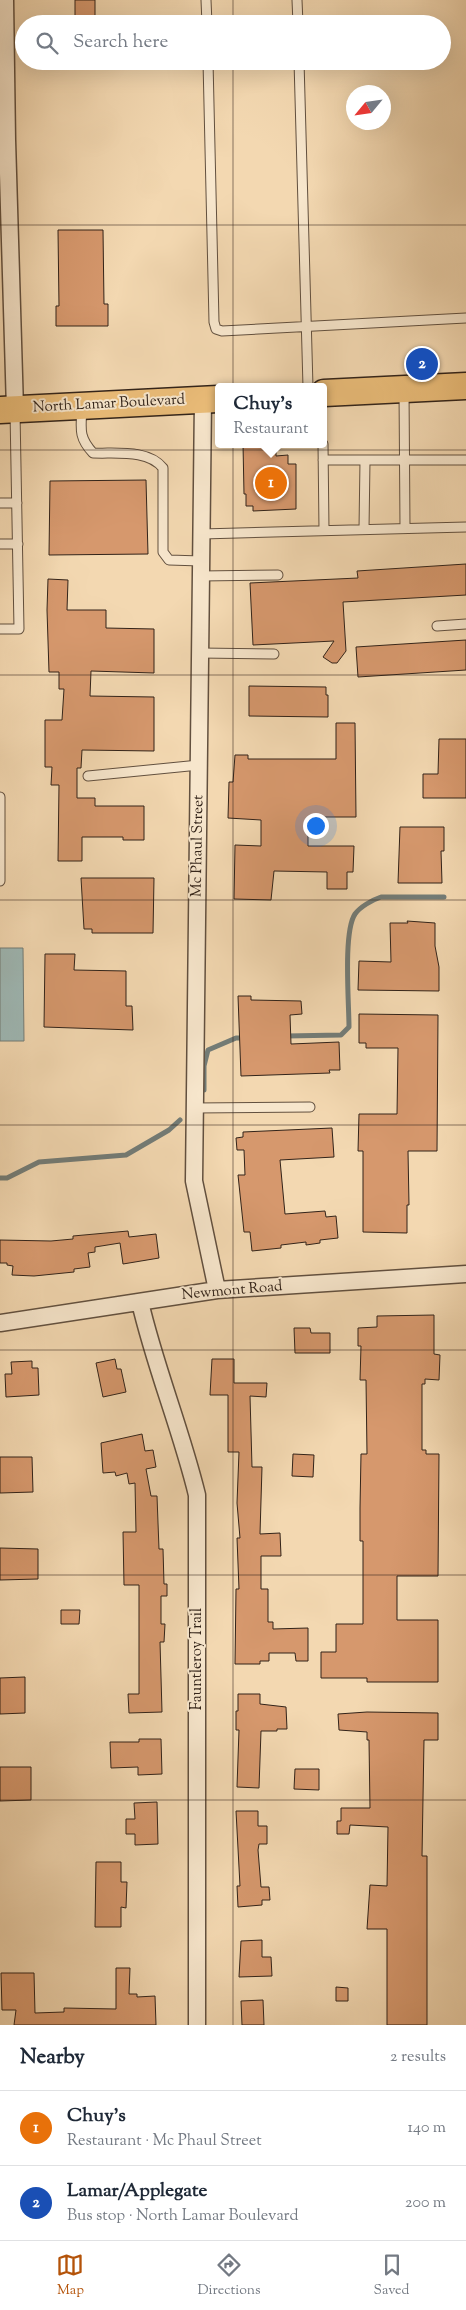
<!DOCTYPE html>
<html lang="en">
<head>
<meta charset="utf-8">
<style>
	:root { --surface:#fff; --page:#f2f2f3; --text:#1f2937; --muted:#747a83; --line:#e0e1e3; --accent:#b45309 }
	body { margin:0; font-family:"Sorts Mill Goudy",serif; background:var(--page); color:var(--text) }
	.compass { position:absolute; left:346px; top:85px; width:45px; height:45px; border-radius:50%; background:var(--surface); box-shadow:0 5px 20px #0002; rotate:241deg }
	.you { position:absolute; left:315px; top:825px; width:18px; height:18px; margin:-12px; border:4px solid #fff; border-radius:50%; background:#1a73e8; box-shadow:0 0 0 8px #1a73e833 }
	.badge { display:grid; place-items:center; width:32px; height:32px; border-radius:50%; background:var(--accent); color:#fff; font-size:16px; font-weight:700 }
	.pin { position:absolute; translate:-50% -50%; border:2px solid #fff; box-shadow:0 1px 5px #0006 }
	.popup { position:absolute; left:215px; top:383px; width:112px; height:65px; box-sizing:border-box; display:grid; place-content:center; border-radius:5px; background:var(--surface); filter:drop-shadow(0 1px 4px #0005); font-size:16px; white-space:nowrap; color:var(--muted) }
	.popup b { font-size:19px; color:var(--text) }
	.popup::after { content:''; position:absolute; left:50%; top:100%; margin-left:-10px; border:10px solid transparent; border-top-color:var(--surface) }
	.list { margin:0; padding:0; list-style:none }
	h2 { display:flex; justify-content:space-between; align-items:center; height:65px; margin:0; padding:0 20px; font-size:21px }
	h2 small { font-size:16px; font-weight:400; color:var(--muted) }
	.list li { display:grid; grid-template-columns:32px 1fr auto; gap:15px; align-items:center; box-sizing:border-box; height:75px; padding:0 20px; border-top:1px solid var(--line) }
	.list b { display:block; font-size:19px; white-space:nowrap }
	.list p { margin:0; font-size:16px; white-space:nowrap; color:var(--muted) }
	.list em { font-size:16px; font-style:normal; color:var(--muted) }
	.icon { flex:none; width:28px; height:28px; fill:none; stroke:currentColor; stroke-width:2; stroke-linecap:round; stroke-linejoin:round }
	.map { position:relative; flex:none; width:466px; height:2025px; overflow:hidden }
	.search { position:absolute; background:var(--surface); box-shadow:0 5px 20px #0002; left:15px; right:15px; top:15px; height:55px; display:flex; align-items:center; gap:12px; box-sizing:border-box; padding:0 18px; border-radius:28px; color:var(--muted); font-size:19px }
	.sheet { height:215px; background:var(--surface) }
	nav { display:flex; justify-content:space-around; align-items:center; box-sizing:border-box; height:70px; border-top:1px solid var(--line); background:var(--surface); font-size:14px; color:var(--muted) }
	nav a { display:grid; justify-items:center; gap:2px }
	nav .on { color:var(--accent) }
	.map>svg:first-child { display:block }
</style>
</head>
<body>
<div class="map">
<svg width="466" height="2025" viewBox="0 0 466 2025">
	<rect width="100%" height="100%" fill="#f3d8b1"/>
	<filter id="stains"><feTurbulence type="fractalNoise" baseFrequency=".004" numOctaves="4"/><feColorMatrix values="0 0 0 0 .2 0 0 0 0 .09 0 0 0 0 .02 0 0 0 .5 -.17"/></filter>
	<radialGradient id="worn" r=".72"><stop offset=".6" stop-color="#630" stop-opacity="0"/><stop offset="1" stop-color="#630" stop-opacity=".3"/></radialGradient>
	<path fill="#9eb8b5" stroke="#737c77" d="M0,948H23L24,1041H0Z"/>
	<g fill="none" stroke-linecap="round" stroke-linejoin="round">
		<path stroke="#737c77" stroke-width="5" d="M286,1036L341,1035L349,1027C349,1003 343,932 355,914C360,907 372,900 381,897H444
			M204,1090V1066L208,1050L236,1038H245
			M0,1178H7L39,1162L126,1155L169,1130L180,1120"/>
	</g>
	<path fill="#d6986d" stroke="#322319" d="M75,0H95V16H75Z
		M58,230H103L104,304H108V326H56V306H59Z
		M243,444H276V456L288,455V464H296V509L253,511V506H246V494H244Z
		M146,480L148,554L49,555L50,481Z
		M466,564V595L343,602L346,651L337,663H332L323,657L334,641L253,645L250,583L358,578L357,571Z
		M48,579L68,580L67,610H106V628L154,629V673L91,671L90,696L154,697V751L82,750L81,768H77V798H95V806H144V840H123V837H82V861H58L59,785H51L52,767H45V720H62L64,689H59V672H49L47,610Z
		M466,640V670L358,677L356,647Z
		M249,686L326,687V695H328V717L249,716Z
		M336,723H355L356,817H308V846H354L353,872H347V889H327V872L274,871L271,900L234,899L235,845L261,846V820L228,818L229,782H233L235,755H248V759H336Z
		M439,739H466V798H423V774H438Z
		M400,827H444V851H441L442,883H398Z
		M81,878H154L153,933H92V929H84Z
		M407,921L435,923V946L439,967V991L358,990L359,961L391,962L390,923H408Z
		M45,954H75L74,970L126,971V1006H132L133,1030L44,1027Z
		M238,996H251V1000L301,1001L302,1014L290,1015L291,1044L339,1042L340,1070H329L330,1073L241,1076Z
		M359,1014L438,1015L437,1151H408L409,1205H407V1233L363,1232V1151H358L359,1114H397L398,1048H366V1043H359Z
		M332,1128L334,1157L280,1160L285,1214L325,1211L326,1217L336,1216L338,1238L320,1240V1243L306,1245V1242L281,1245V1248L252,1251L250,1232H244L238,1175H245L244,1150H237L236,1138L243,1137V1132Z
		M128,1231L129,1237L156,1234L159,1258L123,1264L120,1243L95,1247V1252L88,1253L90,1267L74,1269V1272L34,1276L12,1275L13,1266L7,1265V1263H0V1240L51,1241L73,1239V1236Z
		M434,1315V1354L440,1355L439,1380L425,1379V1384H422V1450H426V1454H439L438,1576H397V1620H438V1682H367V1678H321V1652H336V1624H363V1541H360V1508L361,1454H367L366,1380H360L361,1346H358V1328L377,1327V1316Z
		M294,1328H310L311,1333H330V1353H295Z
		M115,1359L117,1369H121L126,1392L103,1397L96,1363Z
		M212,1359H234V1383H267L266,1397L250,1396L252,1467H262L260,1534L280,1533L281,1556H261V1589H268V1622H273V1629L308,1628V1661H296L295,1653H269V1661H260V1664H235L236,1589H239L237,1538H240L237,1503L239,1452H228V1395H210Z
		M32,1361V1368H38L39,1395L6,1397L5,1374H12L11,1362Z
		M142,1434L145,1451L153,1450L156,1467L146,1469L151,1496H157L159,1549H163L164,1584H167V1596H161V1624H165L164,1642H160L162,1712L129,1713L128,1694H139V1585H124L123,1532H136L135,1483L129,1484L127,1473L116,1476L115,1472L103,1473L101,1443Z
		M293,1454L314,1455L313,1477L292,1476Z
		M0,1457H32L33,1492L0,1493Z
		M0,1548L38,1549V1579L0,1580Z
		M61,1610H80L79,1624H61Z
		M25,1677V1713L0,1714V1678Z
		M238,1694H260V1704L286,1707L287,1729H277V1731H261L259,1788L237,1787L239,1730H236V1711H238Z
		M367,1712L438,1713V1740H424L422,1856H427V2025H387V1929H367L370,1885L387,1886L388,1827L350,1825L349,1834H337V1821H341V1808H370L369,1740H367V1732L339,1730L338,1714Z
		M139,1739H161L162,1774L138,1775V1767L111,1768L110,1742H139Z
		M0,1767H31V1800L0,1801Z
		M295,1769H319V1790L294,1789Z
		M157,1802L158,1844L135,1845V1834H126V1819H135L134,1803Z
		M236,1811H258V1826H267V1844H259L258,1850L261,1887H269L270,1900H262V1905L238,1907L237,1886H240Z
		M96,1862H121V1882H127L126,1908L121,1907V1927H95Z
		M262,1940V1957H271L272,1976L239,1977L241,1941Z
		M116,1968H130L129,1994H137V1997L155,1996L156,2025H14L16,2010H2L1,1973H34L35,2013L64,2012V2008L116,2009Z
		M336,1987L348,1988V2001H336Z
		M263,2000L264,2025H242L241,2001Z"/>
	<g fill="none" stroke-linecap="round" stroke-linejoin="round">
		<defs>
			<path id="service" d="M206,0L207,24
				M297,0L298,24
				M208,61L214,322L216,329L222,331L466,318
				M299,61L308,387
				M404,390L405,527
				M82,408C81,428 78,437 93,453C116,454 148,449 163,468V552L169,560L201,561
				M323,444L324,530
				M323,460H466
				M0,503H17
				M364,529L365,461
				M202,534L466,527
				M0,544H18
				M201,576L278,575
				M437,626L466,624
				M0,629H19L15,412
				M200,653L274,654
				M88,776L199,765
				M0,797V881
				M195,1108L310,1107"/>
			<path id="minor" d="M5,0L7,140L15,409
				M203,399L194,1181L217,1290
				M140,1302C155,1367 181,1429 197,1495V2025
				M0,1323L217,1290L466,1274"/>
			<path id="primary" d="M324,393L466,386
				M0,410L218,399"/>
		</defs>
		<use href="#service" stroke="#62503f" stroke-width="11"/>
		<use href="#minor" stroke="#62503f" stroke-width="19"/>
		<use href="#primary" stroke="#322319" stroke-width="29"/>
		<use href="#service" stroke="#f7e6cc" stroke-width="9"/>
		<use href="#minor" stroke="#f7e6cc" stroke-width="16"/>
		<use href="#primary" stroke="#eabc78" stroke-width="26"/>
	</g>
	<path fill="none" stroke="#322319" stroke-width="1" stroke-opacity="0.55" d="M233,0V24M233,61V2025M0,225H466M0,450H466M0,675H466M0,900H466M0,1125H466M0,1350H466M0,1575H466M0,1800H466"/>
	<g text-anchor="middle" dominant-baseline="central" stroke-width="4" stroke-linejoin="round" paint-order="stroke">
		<g font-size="15" fill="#322319" stroke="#f7e6cc">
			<text transform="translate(109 404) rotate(-3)">North Lamar Boulevard</text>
			<text transform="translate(198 846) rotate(-89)">Mc Phaul Street</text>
			<text transform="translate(232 1291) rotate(-5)">Newmont Road</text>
			<text transform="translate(197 1659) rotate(-90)">Fauntleroy Trail</text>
		</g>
	</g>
	<rect width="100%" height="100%" filter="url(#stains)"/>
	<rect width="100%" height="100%" fill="url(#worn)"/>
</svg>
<svg class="compass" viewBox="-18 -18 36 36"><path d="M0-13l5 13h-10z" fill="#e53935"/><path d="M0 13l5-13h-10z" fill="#747a83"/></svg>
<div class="you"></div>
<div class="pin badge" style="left:271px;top:483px;background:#e8710a">1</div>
<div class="popup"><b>Chuy's</b>Restaurant</div>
<div class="pin badge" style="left:422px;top:364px;background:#1a4fb4">2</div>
<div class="search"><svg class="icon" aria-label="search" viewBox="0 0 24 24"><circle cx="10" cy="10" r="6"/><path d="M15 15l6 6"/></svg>Search here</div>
</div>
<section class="sheet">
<h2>Nearby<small>2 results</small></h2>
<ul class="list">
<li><span class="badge" style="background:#e8710a">1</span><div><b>Chuy's</b><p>Restaurant · Mc Phaul Street</p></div><em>140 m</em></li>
<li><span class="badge" style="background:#1a4fb4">2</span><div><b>Lamar/Applegate</b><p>Bus stop · North Lamar Boulevard</p></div><em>200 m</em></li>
</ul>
</section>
<nav>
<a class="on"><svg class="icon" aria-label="map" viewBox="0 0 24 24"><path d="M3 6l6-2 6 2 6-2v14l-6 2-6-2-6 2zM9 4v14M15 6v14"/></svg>Map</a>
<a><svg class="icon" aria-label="directions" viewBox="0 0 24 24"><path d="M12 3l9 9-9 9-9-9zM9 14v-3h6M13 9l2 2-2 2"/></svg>Directions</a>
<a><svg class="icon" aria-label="saved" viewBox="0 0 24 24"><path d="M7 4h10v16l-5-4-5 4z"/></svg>Saved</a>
</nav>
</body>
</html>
